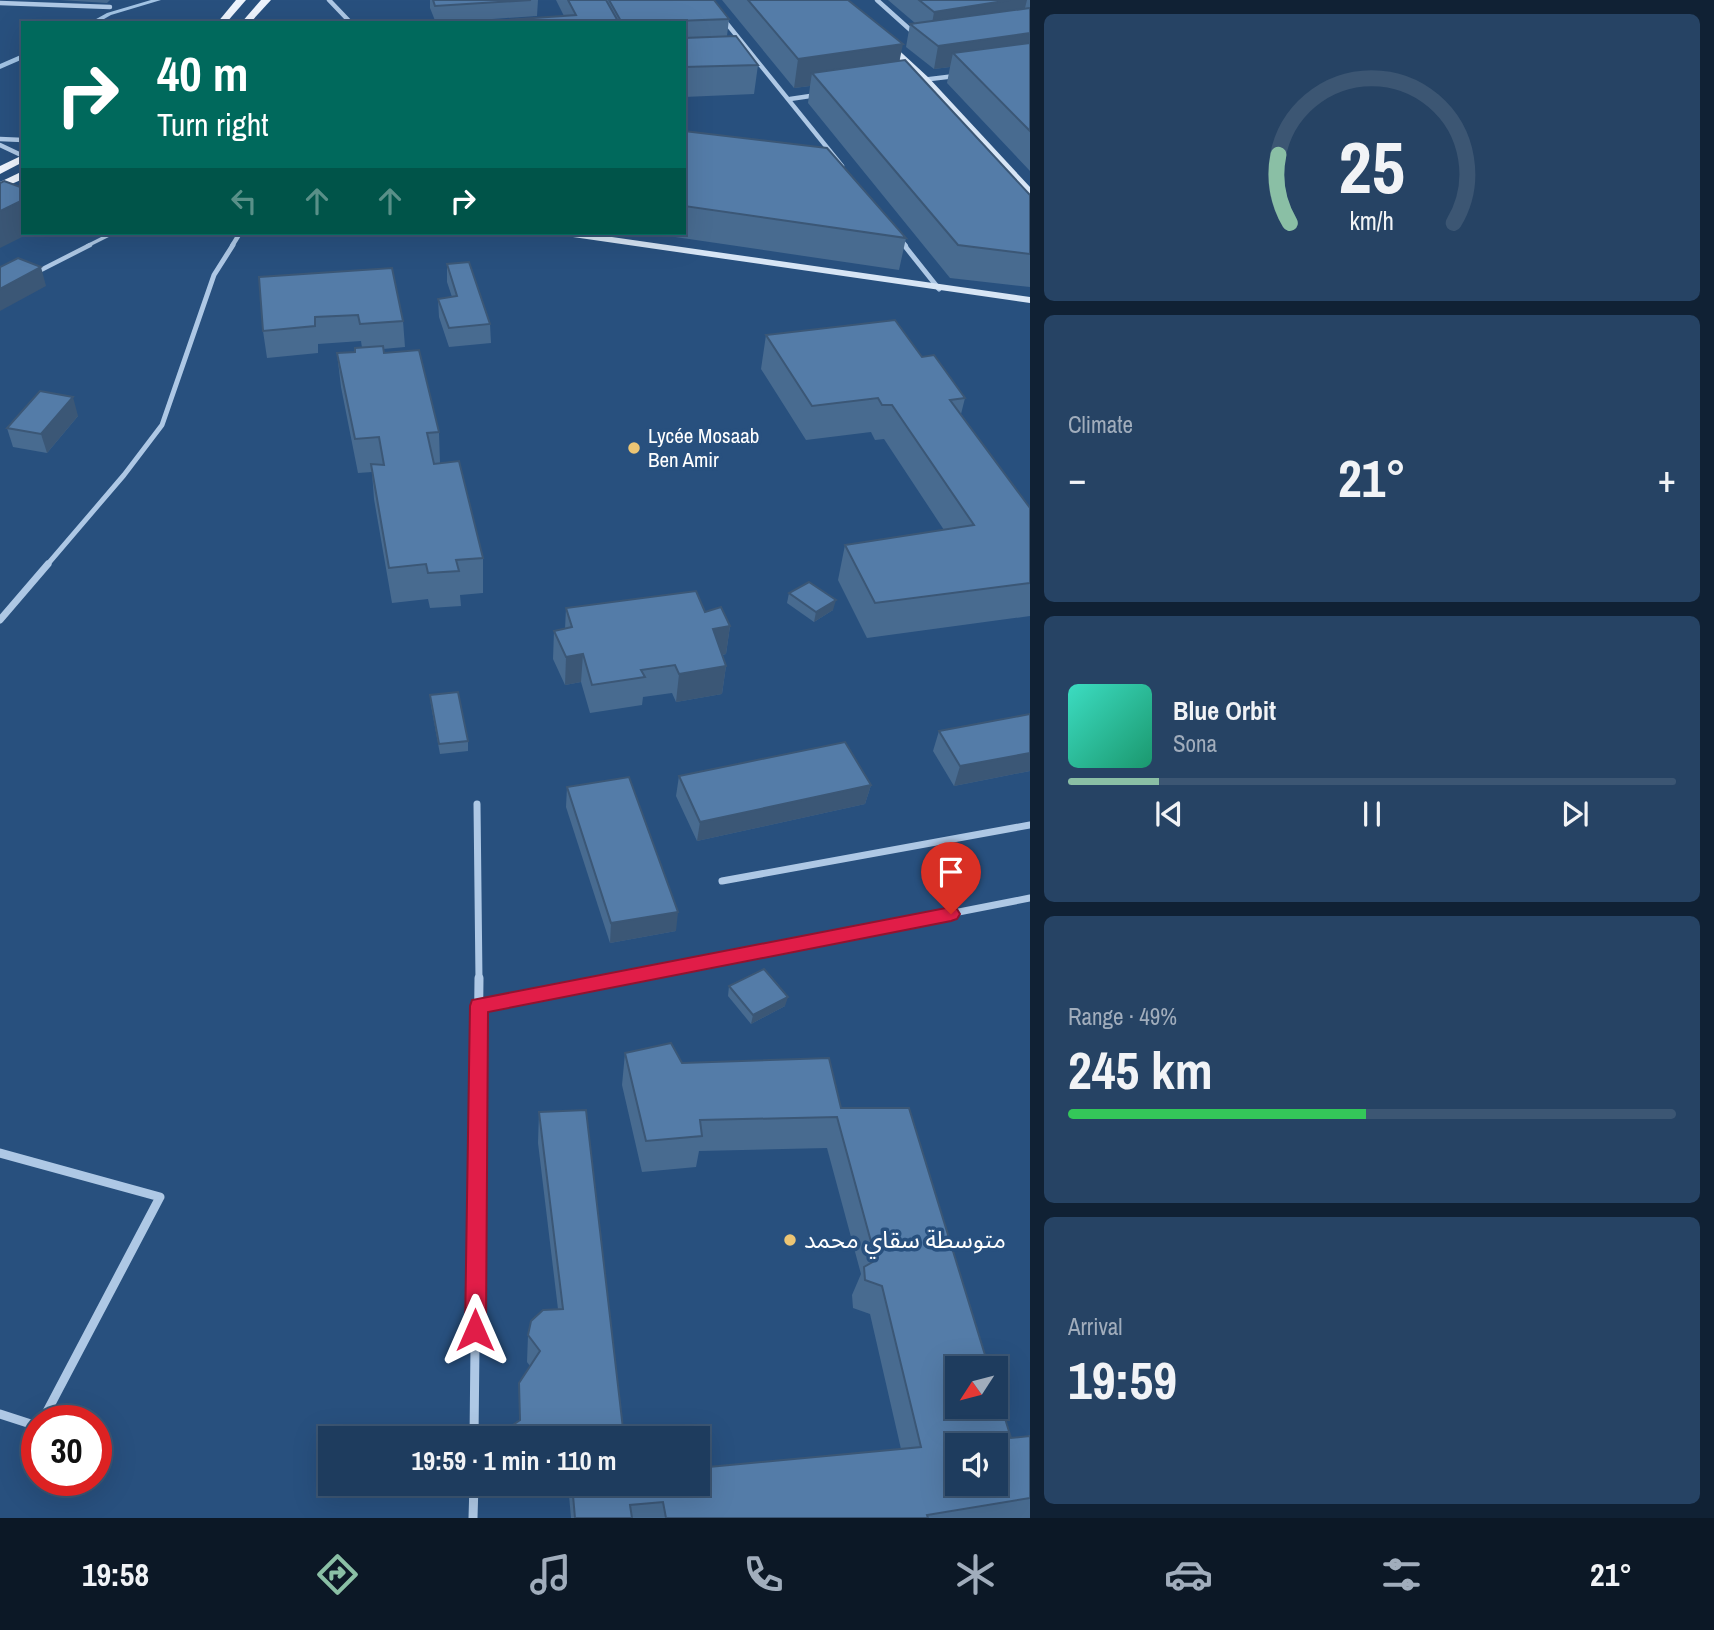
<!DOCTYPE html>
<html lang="en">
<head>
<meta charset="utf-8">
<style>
	:root { --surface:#1e3c5e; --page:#264364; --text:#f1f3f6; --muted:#a1adbc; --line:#3c5673; --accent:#8abfa5 }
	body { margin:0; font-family:"Archivo Narrow","Noto Sans Arabic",sans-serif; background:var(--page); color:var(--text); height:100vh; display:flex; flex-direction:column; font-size:26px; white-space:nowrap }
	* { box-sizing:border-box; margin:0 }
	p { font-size:23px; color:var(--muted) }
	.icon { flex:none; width:38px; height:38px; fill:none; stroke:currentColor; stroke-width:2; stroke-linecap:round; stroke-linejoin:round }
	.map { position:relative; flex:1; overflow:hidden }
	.drawer { display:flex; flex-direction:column; gap:14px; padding:14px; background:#102134; width:684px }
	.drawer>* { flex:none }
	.guide { position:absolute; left:21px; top:21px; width:665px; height:214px; border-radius:0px; box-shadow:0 7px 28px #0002,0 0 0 2px var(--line); background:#00695c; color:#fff; overflow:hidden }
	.needle { width:46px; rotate:234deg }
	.buttons { position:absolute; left:945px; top:1356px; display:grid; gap:14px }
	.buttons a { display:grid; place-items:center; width:63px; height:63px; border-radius:0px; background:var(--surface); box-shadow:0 7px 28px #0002,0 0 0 2px var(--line); font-size:35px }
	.speed { position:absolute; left:21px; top:1405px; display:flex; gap:14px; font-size:35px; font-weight:700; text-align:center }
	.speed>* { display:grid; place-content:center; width:91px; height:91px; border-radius:50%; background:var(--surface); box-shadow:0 7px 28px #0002,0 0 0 2px var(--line); line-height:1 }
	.speed .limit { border:10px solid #d22; background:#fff; color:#111 }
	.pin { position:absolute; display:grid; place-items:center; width:60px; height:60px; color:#fff; margin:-72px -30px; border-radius:50% 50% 50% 0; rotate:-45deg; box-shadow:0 0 7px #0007 }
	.pin .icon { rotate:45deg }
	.me { position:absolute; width:77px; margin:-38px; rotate:0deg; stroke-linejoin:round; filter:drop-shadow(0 0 5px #0008) }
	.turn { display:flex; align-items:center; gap:24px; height:147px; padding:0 21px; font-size:32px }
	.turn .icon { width:91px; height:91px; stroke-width:2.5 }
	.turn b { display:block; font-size:49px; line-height:60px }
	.lanes { display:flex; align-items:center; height:66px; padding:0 21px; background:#0003; justify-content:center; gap:35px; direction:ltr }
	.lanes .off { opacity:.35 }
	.big { font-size:52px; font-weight:700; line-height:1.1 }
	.drawer .widget { flex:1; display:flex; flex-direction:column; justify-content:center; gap:10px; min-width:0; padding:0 24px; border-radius:10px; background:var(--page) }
	.drawer .dial { align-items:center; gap:0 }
	.dial svg { height:182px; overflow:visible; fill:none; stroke:var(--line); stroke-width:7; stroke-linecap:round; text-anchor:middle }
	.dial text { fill:var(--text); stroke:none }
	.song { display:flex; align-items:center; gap:21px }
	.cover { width:84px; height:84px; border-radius:10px; background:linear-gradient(135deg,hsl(170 70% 55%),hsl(160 70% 35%)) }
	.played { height:7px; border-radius:4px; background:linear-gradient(90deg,var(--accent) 15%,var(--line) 15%) }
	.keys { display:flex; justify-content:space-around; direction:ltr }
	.heat { display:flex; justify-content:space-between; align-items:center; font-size:38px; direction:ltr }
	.charge { height:10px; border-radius:5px; background:linear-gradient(90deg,#34c759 49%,var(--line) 0) }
	.trip { position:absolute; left:318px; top:1426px; width:392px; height:70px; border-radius:0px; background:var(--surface); box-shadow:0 7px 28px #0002,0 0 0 2px var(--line); font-weight:700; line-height:70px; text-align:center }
	.menu { display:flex; height:112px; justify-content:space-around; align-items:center; background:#0c1826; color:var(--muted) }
	.menu .icon { width:49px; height:49px }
	.menu .on { color:var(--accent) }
	.menu b { font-size:32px; color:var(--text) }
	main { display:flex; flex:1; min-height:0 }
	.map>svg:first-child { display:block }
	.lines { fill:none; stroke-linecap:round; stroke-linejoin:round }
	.stream { fill:#a2c4e5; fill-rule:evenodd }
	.lane-far1 { stroke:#aec8e5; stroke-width:3.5 }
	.lane { stroke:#aec8e5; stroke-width:4.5 }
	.street-far3 { stroke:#aec8e5; stroke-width:4.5 }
	.street-far2 { stroke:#aec8e5; stroke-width:5 }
	.street-far1 { stroke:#aec8e5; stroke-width:7 }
	.street { stroke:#aec8e5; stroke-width:9 }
	.secondary { fill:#d7e5f5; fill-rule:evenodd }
	.primary { fill:#eef4fd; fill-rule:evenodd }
	.wall { fill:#486b90 }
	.shaded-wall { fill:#3b5776 }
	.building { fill:#547ca8; stroke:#3b5776; stroke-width:2; fill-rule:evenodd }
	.route { fill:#e11d48; stroke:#92132f; stroke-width:2 }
	.poi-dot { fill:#ecc574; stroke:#28507e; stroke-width:2.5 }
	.labels { text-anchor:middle; stroke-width:7; stroke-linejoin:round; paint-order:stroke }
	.poi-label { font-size:21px; fill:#fff; stroke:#28507e; text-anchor:start }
	.near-poi-label { font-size:24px; fill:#fff; stroke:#28507e; text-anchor:start }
</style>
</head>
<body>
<main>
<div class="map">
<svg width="1030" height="1518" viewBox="0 0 1030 1518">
	<rect width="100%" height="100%" fill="#28507e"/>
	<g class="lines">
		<g class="stream">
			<path d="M151,0H161L111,15L97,23H89L107,13Z"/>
			<path d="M23,54V59L0,69V64Z"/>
		</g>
		<path class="lane-far1" d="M87,246L113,233"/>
		<path class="lane" d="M37,272L90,245"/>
		<g class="street-far3">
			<path d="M329,0L351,23"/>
			<path d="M877,0L916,35"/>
			<path d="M0,3L110,7"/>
			<path d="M724,20L842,166"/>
			<path d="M922,80L955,76"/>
			<path d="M790,99L817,95"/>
			<path d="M0,139L23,140"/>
			<path d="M0,145L19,154"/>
			<path d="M899,238L906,246"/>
			<path d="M232,246L240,233"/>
		</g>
		<g class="street-far2">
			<path d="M904,245L939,289"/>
			<path d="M47,565L124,475L162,425L214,275L233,245"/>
		</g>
		<g class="street-far1">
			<path d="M0,620L48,564"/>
			<path d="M477,804L479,980"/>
			<path d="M722,881L1030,825"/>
			<path d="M611,980L1030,898"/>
		</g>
		<g class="street">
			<path d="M479,1006L620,978"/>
			<path d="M0,1153L160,1197L42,1421"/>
			<path d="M0,1414L37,1426"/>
			<path d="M474,1438L479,978"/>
			<path d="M473,1518L474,1484"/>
		</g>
		<g class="secondary">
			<path d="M885,43H891L929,78L1030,187V196L923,82L885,47Z"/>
			<path d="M561,233H584L1030,297V303L566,236Z"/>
		</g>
		<g class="primary">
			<path d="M236,0H246L226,23H217Z"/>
			<path d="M261,0H271L250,23H241Z"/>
			<path d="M23,155V162L0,174V166Z"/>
			<path d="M23,171V179L0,189V182Z"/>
		</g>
	</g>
	<g class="wall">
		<path d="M60,0H110L107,3Z"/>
		<path d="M430,0H538L537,16L436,23L430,8Z"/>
		<path d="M556,0H714L729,19L727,36L758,65L754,94L684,97V23H506V20L564,16Z"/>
		<path d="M722,0H848L900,60L1030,195V287L950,278L808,103L810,86L794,88Z"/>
		<path d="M888,0H1030V171L947,83L950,67L934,69L906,47L910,24L915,23Z"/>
		<path d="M684,131L906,238L899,270L648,233H684Z"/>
		<path d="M447,264L490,324L491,343L449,347L439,317L438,299L452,297L447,282Z"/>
		<path d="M259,277L403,321L405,347L383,349L384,353L439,432L440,463L483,558V593L460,595L461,606L430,608L428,599L392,603L374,499L372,472L358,473L341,387L337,353L355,352L362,348L361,341L318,344V353L267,358L263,331Z"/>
		<path d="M766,335L922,357L965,398L961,414L1030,508V616L867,638L838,580L845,545L944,530L884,439L875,440L871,432L806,440L761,369Z"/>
		<path d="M78,416L47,453L13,447L7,428Z"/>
		<path d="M789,593L833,610L814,622L787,603Z"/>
		<path d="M566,608L705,612L730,626L726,654L722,655L726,666L722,694L676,702L672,693L643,697L642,705L590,713L581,682L565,685L553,659L554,631L565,629Z"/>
		<path d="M430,695L468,741V751L440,754L431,705Z"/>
		<path d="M1030,714V771L954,786L933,751L939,731Z"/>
		<path d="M679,776L871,785L865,804L697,841L676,796Z"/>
		<path d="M567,787L676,931L610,943L566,807Z"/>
		<path d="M729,986L785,1006L751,1024L728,996Z"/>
		<path d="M625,1053L682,1063L841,1108L1011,1438L1030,1436V1518H571L568,1484H698L901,1449L870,1314L853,1308L852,1295L861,1274L827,1148L699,1151L696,1167L642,1172L622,1085Z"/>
		<path d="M539,1112L624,1437L519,1421V1383L530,1366L527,1362L528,1335L558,1309L538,1143Z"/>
	</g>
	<g class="shaded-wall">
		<path d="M1010,0H1027L1022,20L930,35L934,12Z"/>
		<path d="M1030,33V56L953,53L950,67L934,69L938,46Z"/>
		<path d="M903,44L897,73H812L810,86L794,88L798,59Z"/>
		<path d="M23,200V233H30L0,248V211Z"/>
		<path d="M41,267L46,286L0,311V289Z"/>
		<path d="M73,397L78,416L47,453L41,434Z"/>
		<path d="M836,600L833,610L814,622L816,612Z"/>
		<path d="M730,626L726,654L709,657L713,629Z"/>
		<path d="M583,654L581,682L565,685L566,657Z"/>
		<path d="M726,666L722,694L676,702L679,674Z"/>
		<path d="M1030,753V771L954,786L960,766Z"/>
		<path d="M871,785L865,804L697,841L700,822Z"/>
		<path d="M678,912L676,931L610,943L611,923Z"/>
		<path d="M788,997L785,1006L751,1024L753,1015Z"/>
	</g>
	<g class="building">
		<path d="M433,0H531L435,6Z"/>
		<path d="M568,0H606L619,23H507L506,20L576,15Z"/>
		<path d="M609,0H714L729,19L622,23Z"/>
		<path d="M748,0H848L903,44L798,59Z"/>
		<path d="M919,0H1010L934,12Z"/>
		<path d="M1030,8V33L938,46L910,24Z"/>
		<path d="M736,36L758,65L684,67V38Z"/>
		<path d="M1030,43V131L953,53Z"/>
		<path d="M905,60L1030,195V254L958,245L812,73Z"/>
		<path d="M684,131L827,148L906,238L684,206Z"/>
		<path d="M4,181L23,188V200L0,211V183Z"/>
		<path d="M18,258L41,267L0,289V267Z"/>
		<path d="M469,262L490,324L449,328L438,299L457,296L447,264Z"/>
		<path d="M392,268L403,321L360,324L358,315L315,317V326L263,331L259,277Z"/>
		<path d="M895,320L922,357L934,355L965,398L950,400L1030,508V583L875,603L845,545L974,525L892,405H882L878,398L812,406L766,335Z"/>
		<path d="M383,346L384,353L419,350L439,432L427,433L434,464L459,461L483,558L456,560L459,571L428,573L426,564L389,568L371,464L384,465L379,437L355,439L337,353L355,352V348Z"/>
		<path d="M40,391L73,397L41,434L7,428Z"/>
		<path d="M809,582L836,600L816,612L789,593Z"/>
		<path d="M696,591L705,612L721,607L730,626L713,629L726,666L679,674L675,665L641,670L645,677L592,685L583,654L566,657L554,631L572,627L566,608Z"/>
		<path d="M458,692L468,741L439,744L430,695Z"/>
		<path d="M1030,714V753L960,766L939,731Z"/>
		<path d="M845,742L871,785L700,822L679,776Z"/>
		<path d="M629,777L678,912L611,923L567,787Z"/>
		<path d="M764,969L788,997L753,1015L729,986Z"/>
		<path d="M671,1043L682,1063L829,1058L841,1108H909L989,1368H957V1407H996V1389L1011,1438L1030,1436V1498L927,1515L928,1518H666L663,1502L630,1505L632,1518H575L572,1484H698V1468L921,1447L882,1286L865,1280L864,1267L876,1260L837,1117L700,1120L702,1136L646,1141L625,1053ZM957,1446H996V1484H957Z"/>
		<path d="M586,1110L624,1437L626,1438H507L510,1427L520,1420L519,1383L540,1351L528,1335L531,1321L543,1310L563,1309L539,1112Z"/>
	</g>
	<path class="route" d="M951,907L957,909L960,914L957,919L951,921L488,1012L486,1330L483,1338L475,1341L468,1338L465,1330L470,1006L472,1000Z"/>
	<g class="poi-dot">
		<circle cx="634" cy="448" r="7"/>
		<circle cx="790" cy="1240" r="7"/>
	</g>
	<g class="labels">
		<g class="poi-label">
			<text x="648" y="443">Lycée Mosaab<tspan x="648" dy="24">Ben Amir</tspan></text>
		</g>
		<g class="near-poi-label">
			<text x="804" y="1248">متوسطة سقاي محمد</text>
		</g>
	</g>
</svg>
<div class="buttons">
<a><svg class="needle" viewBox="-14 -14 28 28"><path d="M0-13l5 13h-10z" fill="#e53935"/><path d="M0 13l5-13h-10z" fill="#a1adbc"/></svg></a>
<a><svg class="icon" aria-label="sound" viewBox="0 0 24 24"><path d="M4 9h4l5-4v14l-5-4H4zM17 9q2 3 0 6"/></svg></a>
</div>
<div class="speed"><div class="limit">30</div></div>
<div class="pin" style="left:951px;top:914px;background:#d93025"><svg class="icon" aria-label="arrive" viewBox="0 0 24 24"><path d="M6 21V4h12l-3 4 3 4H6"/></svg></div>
<svg class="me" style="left:475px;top:1330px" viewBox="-20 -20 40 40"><path d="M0-17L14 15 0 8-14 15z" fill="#e11d48" stroke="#fff" stroke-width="4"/></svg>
<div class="trip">19:59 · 1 min · 110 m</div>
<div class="guide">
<div class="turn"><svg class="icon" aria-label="right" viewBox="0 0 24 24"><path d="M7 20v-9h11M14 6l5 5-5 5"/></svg><div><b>40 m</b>Turn right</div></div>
<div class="lanes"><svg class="icon off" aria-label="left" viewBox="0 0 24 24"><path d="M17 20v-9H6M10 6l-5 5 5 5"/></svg><svg class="icon off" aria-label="ahead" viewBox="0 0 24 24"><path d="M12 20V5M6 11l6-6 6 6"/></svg><svg class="icon off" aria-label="ahead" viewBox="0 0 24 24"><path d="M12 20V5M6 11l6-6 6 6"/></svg><svg class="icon" aria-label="right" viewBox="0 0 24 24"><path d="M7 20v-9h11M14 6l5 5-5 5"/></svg></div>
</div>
</div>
<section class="drawer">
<div class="widget dial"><svg viewBox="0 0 100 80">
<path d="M14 69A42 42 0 1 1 86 69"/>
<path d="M14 69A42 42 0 0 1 9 39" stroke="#8abfa5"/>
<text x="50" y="56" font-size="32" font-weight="700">25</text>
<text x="50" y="72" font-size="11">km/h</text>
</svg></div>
<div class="widget"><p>Climate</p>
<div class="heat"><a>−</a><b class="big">21°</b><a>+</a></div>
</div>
<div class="widget">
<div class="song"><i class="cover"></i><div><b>Blue Orbit</b><p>Sona</p></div></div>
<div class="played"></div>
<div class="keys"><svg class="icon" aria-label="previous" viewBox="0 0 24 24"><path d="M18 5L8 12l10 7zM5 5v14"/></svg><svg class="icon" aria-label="pause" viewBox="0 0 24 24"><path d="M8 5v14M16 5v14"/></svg><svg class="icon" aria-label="next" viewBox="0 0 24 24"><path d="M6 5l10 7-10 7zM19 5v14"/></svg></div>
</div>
<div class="widget"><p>Range · 49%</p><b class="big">245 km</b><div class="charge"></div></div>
<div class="widget"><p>Arrival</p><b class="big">19:59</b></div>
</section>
</main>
<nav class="menu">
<b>19:58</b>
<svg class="icon on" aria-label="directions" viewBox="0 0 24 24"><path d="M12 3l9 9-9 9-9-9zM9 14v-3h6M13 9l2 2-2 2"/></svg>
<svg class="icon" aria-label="music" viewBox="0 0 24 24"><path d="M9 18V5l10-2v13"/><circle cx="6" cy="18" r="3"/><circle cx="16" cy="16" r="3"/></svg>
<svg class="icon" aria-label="phone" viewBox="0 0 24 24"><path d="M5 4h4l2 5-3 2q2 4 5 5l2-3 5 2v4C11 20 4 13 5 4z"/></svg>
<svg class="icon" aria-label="climate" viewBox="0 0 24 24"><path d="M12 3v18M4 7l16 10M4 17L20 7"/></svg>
<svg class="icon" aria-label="car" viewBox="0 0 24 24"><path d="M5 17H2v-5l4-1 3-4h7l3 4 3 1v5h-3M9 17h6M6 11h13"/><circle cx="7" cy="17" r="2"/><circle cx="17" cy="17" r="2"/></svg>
<svg class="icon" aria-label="filters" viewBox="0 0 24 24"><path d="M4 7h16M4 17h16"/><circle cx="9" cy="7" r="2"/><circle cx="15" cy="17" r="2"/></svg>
<b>21°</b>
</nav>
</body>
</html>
